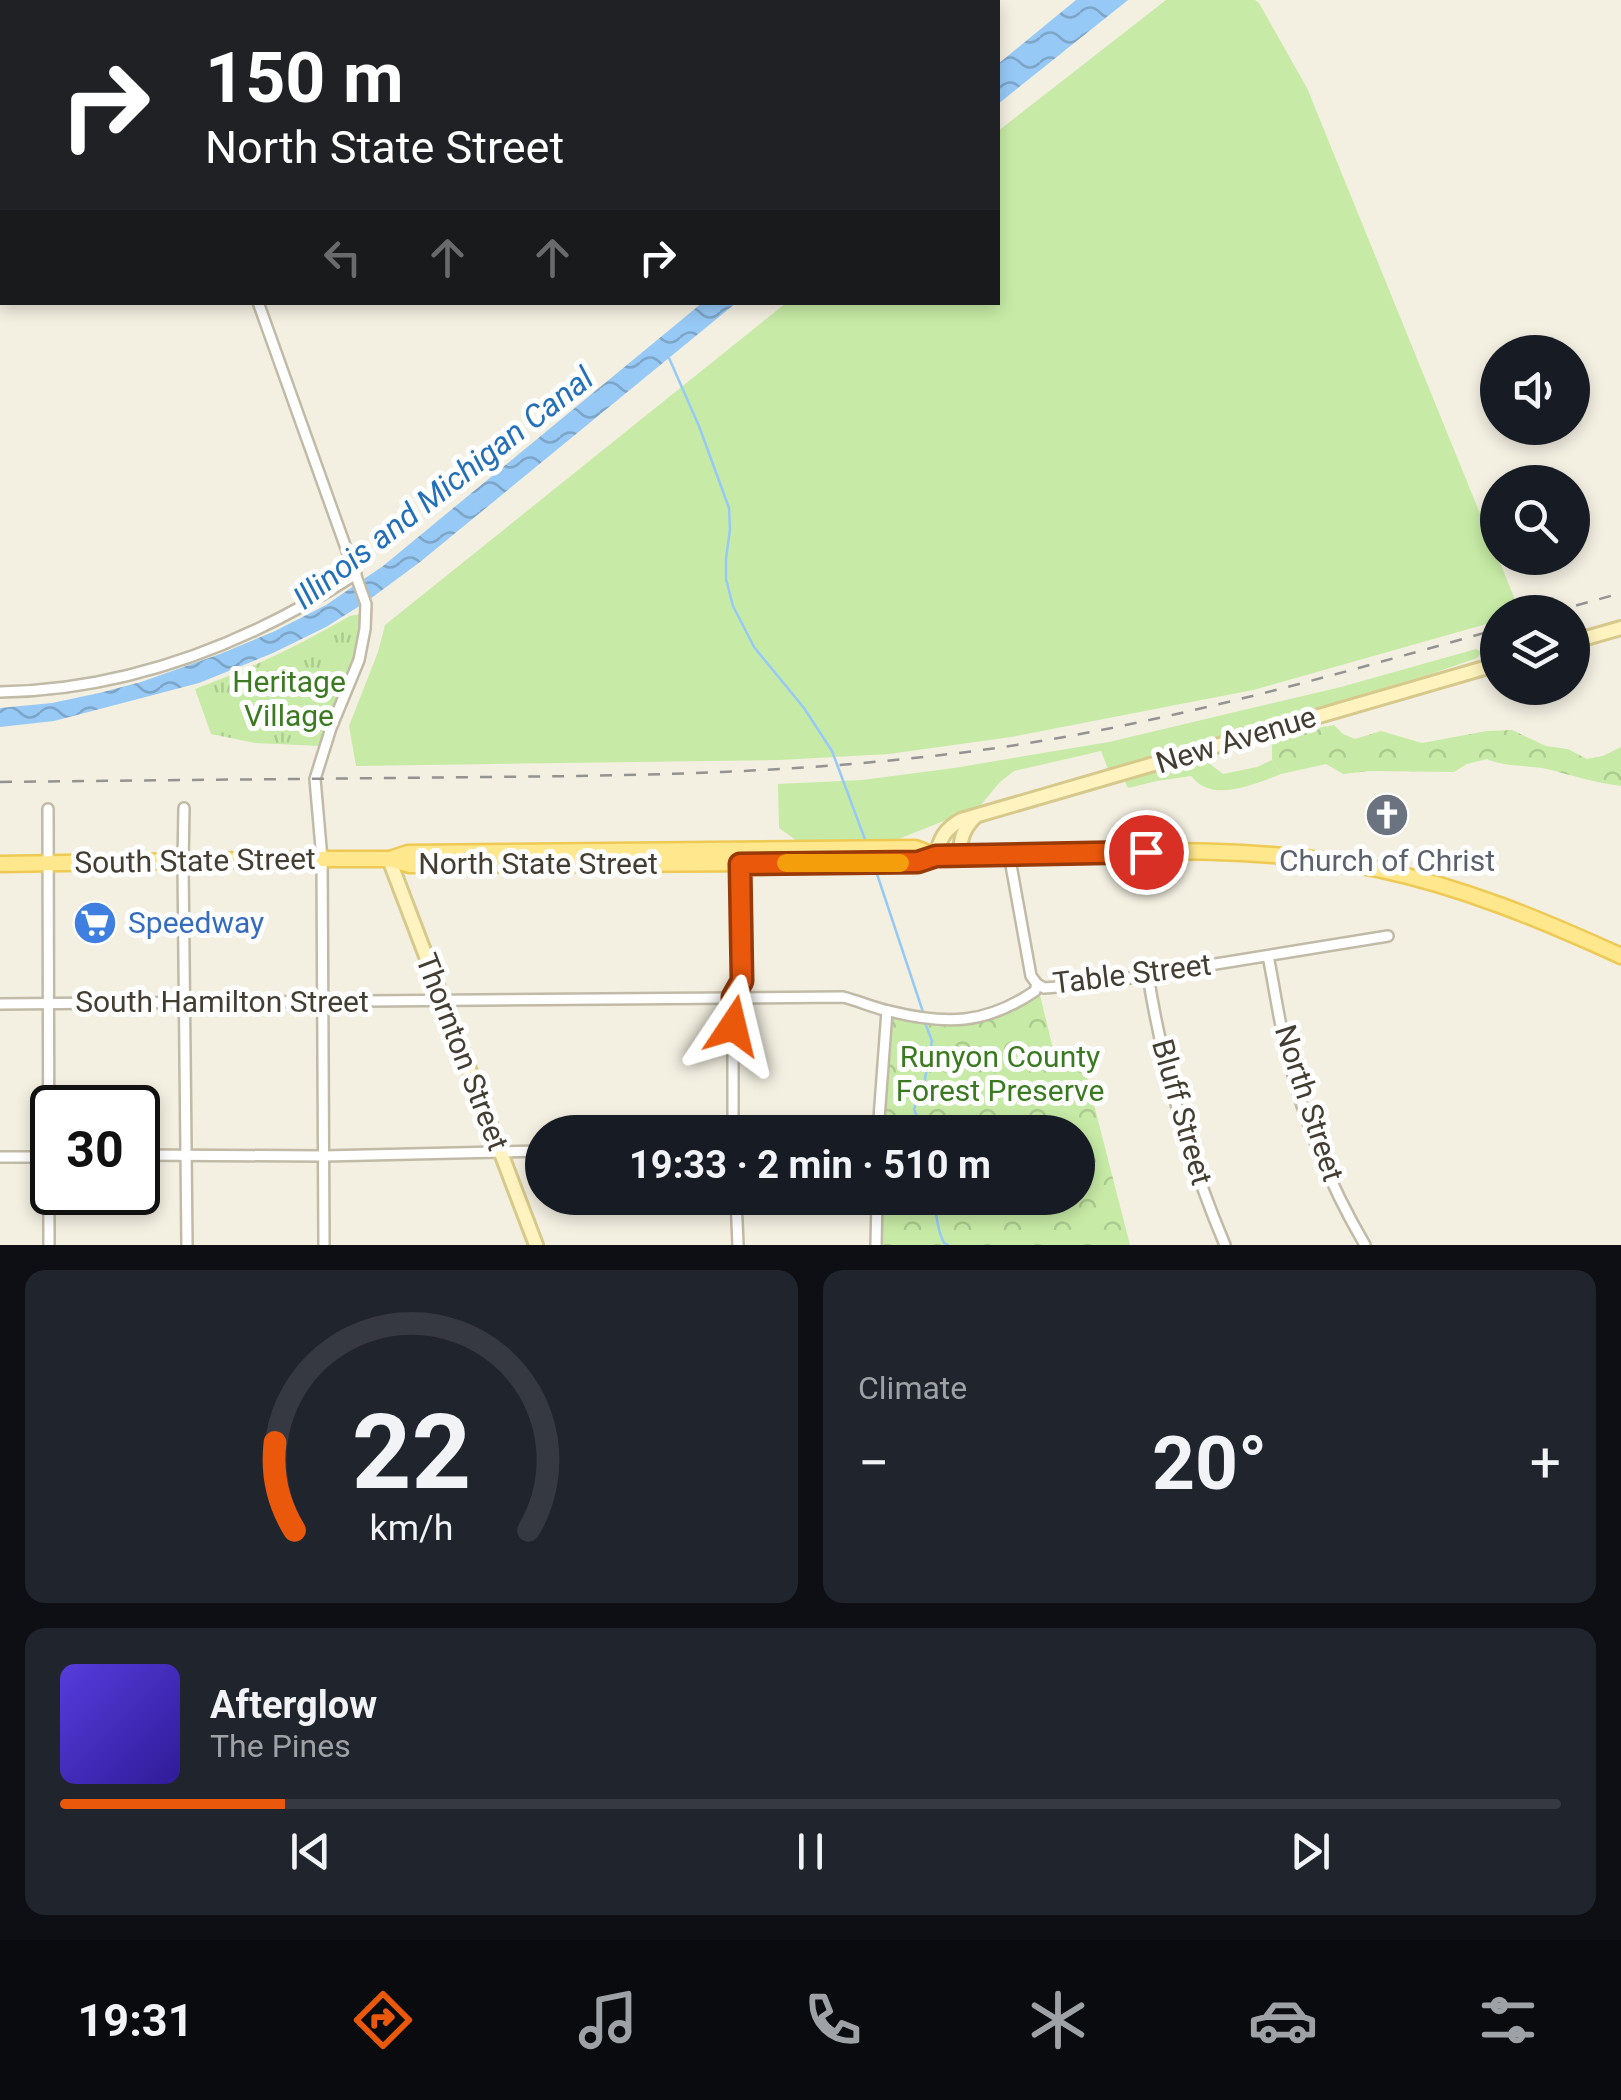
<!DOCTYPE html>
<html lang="en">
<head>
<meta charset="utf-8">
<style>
	:root { --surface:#171b24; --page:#20242c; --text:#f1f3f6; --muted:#9ea1a6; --line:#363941; --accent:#ea580c }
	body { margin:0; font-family:Roboto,sans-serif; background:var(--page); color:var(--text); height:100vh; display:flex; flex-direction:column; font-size:38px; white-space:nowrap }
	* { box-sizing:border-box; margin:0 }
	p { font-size:32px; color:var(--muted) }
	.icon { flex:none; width:55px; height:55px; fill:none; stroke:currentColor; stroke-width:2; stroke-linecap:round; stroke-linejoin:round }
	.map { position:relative; height:1245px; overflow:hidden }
	.side { display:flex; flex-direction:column; gap:25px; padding:25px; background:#0d0f14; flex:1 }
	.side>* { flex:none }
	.banner { position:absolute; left:0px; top:0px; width:1000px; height:305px; box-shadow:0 5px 15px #0003; background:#202124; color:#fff; overflow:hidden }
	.tools { position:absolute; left:1480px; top:335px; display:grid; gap:20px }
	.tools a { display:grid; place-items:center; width:110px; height:110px; border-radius:50%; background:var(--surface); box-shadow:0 5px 15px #0003; font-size:50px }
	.speed { position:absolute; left:30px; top:1085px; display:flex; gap:20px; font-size:50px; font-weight:700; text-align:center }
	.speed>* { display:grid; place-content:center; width:130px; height:130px; border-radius:50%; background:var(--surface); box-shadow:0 5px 15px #0003; line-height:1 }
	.speed .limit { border:5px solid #111; border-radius:15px; background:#fff; color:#111 }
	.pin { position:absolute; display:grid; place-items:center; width:85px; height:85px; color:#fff; margin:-42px; border:5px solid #fff; border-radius:50%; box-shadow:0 2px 10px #0007 }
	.me { position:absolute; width:110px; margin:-55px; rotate:10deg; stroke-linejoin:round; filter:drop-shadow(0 0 8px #0008) }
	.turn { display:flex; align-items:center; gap:35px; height:210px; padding:0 40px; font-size:45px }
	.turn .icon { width:130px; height:130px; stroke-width:2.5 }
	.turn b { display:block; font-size:70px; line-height:85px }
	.lanes { display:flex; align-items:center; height:95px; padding:0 40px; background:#0003; justify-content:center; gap:50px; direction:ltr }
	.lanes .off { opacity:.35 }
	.big { font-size:75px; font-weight:700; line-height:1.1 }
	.side .widget { flex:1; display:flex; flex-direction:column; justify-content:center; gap:15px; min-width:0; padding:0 35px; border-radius:20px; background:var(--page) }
	.side .dial { align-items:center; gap:0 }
	.dial svg { height:260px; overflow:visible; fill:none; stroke:var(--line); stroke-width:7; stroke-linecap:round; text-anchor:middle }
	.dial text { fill:var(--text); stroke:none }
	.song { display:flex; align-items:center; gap:30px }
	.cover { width:120px; height:120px; border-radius:15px; background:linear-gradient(135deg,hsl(250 70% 55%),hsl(250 70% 35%)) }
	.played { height:10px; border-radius:5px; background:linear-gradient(90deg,var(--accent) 15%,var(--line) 15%) }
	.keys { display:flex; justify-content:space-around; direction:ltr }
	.heat { display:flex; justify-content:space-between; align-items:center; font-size:55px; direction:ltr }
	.side .tiles { flex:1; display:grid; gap:25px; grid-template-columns:1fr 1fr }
	.widget:last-child { grid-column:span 2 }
	.trip { position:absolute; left:525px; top:1115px; width:570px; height:100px; border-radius:50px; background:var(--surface); box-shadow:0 5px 15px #0003; font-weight:700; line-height:100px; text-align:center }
	.dock { display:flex; height:160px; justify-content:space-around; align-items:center; background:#090b0e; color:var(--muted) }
	.dock .icon { width:70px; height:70px }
	.dock .on { color:var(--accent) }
	.dock b { font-size:45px; color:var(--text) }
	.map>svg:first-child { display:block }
	.green { fill:#c7eba6 }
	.forest { fill:url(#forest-crowns) }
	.park { fill:url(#park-tufts) }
	.water { fill:url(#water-waves) }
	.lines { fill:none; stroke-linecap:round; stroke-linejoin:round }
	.stream { stroke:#97c9f6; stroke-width:2.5 }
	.street-casing { stroke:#c1baa6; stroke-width:14 }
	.secondary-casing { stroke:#d7c98c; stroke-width:18 }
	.primary-casing { stroke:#eeca54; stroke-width:19 }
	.street { stroke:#fff; stroke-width:9 }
	.secondary { stroke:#fff4bf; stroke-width:12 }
	.primary { stroke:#ffe78e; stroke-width:14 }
	.rail { stroke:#939393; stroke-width:2.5; stroke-dasharray:12 12; stroke-linecap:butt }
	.route-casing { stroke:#983908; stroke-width:25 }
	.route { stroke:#ea580c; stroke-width:18 }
	.slow { stroke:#f59e0b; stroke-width:18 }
	.labels { text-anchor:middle; stroke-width:10; stroke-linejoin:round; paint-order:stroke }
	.park-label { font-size:30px; fill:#3c7a21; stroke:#fff }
	.street-label { font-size:30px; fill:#443e32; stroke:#fff }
	.worship-label { font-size:30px; fill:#5b616d; stroke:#fff }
	.shop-label { font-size:30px; fill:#366cbe; stroke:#fff; text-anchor:start }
	.water-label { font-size:32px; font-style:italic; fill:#236fb8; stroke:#fff }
</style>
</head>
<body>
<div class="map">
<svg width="1621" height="1245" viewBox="0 0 1621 1245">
	<defs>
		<pattern id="forest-crowns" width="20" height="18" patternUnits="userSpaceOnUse" patternTransform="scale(2.5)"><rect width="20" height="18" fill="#c7eba6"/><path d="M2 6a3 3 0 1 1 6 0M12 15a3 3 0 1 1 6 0" fill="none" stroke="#accb8f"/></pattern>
		<pattern id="park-tufts" width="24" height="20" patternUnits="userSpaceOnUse" patternTransform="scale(2.5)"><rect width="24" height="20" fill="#c7eba6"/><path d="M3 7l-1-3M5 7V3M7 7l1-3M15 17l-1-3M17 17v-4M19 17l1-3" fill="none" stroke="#accb8f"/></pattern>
		<pattern id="water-waves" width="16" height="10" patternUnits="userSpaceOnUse" patternTransform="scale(2.5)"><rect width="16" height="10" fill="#97c9f6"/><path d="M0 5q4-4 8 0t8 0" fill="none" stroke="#7da5c8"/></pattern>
	</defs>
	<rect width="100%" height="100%" fill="#f3efe1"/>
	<g class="green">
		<path d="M1166,0H1255L1259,3L1307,88L1520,612H1498L1497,621L1253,690L1011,737L889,754L780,760L356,766L349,726L378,652L385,625L786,303L998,302V131Z"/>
		<path d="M1476,649L1482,652L1477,658L1431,674L1108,769L1101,751L1014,771L1000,782L979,807L896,840L797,841L779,828L778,784L862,780L954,768L1109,742L1341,687Z"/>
		<path d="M1192,760L1206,761L1223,774L1257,767L1272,760L1281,774C1261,782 1226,797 1205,787C1199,785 1195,780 1191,776L1157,781L1128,788L1125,782L1129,778Z"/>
	</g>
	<g class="forest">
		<path d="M1334,725L1343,734L1355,739L1381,731L1422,743L1487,731L1512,730L1546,746L1568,749L1587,759L1603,756L1621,747V786C1594,783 1569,774 1542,768C1523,765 1505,767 1487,759L1467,764L1454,772L1370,771L1343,774L1326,764L1281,774L1272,760V740L1289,733Z"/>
		<path d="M1039,991L1054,1053L1080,1050L1130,1245H879L880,1198H1078V1132H880L890,1016C958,1025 978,1030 1039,991Z"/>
	</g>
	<path class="park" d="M360,614C360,661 334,703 319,746L255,743L211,734L195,689C250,669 300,645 350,616Z"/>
	<g class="water">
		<path d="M1076,0H1128L998,104V64Z"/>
		<path d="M702,303H736L420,562L366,602L326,627L273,653L199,683L54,721L0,727V708L52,703L99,693L141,682L220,654L275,631L326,605L383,566Z"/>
	</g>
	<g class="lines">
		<g class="stream">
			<path d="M669,358L699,426L729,508L730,529L726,559V579L733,606L754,647L804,708L832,751L866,842"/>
			<path d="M875,868L923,1012"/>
			<path d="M923,1132L914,1109L924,1084L932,1041L924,1020"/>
			<path d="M933,1198C938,1216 935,1225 944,1243L948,1245"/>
		</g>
		<g class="street-casing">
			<g id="street">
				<path d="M258,302L366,604L365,629L359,660L331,728L315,779L322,859L324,1245"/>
				<path d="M0,692C128,690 249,643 356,574"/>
				<path d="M184,808L183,863L187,1245"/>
				<path d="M48,809L49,1245"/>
				<path d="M1009,854L1031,976L1037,984"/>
				<path d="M1268,956C1275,989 1279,1024 1288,1056C1304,1122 1331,1187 1365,1245"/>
				<path d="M1148,976C1163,1067 1189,1160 1225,1245"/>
				<path d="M1037,984L1044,988L1086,985L1388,936"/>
				<path d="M0,1004L843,997C859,1001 874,1008 889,1011C946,1025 985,1025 1035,991L1037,984"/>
				<path d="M733,1132V997L741,981V862"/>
				<path d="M878,1132L887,1011"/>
				<path d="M138,1155L324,1156L542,1151"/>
				<path d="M0,1157H52"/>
				<path d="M736,1198L738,1245"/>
				<path d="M876,1245L877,1198"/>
			</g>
		</g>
		<g class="secondary-casing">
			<g id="secondary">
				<path d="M1572,642L1621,628"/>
				<path d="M936,856C940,838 945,829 961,820L1498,664"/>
				<path d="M960,856C960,839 963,829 975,817"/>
				<path d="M389,859L536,1245"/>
			</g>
		</g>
		<g class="primary-casing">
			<g id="primary">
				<path d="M390,859L408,853L915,848L936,856"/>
				<path d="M0,864L322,859H389L410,865L918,862L936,856C1083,855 1233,840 1377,869C1463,887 1542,920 1621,956"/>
			</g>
		</g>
		<use href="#street" class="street"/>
		<use href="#secondary" class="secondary"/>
		<use href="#primary" class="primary"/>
		<g class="rail">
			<path d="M601,2L607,0"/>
			<path d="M0,240L2,239"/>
			<path d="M0,256L2,255"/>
			<path d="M1553,612L1621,593"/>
			<path d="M0,782C160,780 319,779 479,777C638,776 792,773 950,754C1137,732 1317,680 1498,629"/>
		</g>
	</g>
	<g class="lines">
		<g class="route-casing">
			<path id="route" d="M733,1026V997L742,981L740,864L918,862L936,856L1146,852"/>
		</g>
		<use href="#route" class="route"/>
		<path class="slow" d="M786,863H900"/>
	</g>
	<defs>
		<g id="church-disc" transform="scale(2.25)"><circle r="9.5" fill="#6b7280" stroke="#fff"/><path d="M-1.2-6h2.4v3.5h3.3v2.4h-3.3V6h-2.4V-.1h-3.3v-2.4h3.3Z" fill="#fff"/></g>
		<g id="supermarket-disc" transform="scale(2.25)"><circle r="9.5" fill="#3f7fe0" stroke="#fff"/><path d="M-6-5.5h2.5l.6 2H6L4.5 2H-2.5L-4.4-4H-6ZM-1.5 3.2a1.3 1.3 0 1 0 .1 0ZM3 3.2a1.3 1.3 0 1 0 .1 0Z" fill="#fff"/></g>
	</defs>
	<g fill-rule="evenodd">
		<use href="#church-disc" x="1387" y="815"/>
		<use href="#supermarket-disc" x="95" y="923"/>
	</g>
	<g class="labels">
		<g class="park-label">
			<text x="289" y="692">Heritage<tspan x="289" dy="34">Village</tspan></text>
			<text x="1000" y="1067">Runyon County<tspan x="1000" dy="34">Forest Preserve</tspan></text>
		</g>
		<g class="street-label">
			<text transform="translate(1236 740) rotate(-17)" y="10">New Avenue</text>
			<text transform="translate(195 861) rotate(-1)" y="10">South State Street</text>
			<text x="538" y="874">North State Street</text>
			<text transform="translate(1132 974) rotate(-7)" y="10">Table Street</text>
			<text x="222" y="1012">South Hamilton Street</text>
			<text transform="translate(462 1052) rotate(69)" y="10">Thornton Street</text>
			<text transform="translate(1309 1103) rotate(72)" y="10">North Street</text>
			<text transform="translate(1182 1112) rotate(74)" y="10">Bluff Street</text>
		</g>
		<g class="worship-label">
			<text x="1387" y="871">Church of Christ</text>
		</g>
		<g class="shop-label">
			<text x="128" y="933">Speedway</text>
		</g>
		<g class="water-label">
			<text transform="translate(443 488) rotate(-38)" y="11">Illinois and Michigan Canal</text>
		</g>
	</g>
</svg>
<div class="tools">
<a><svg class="icon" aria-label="sound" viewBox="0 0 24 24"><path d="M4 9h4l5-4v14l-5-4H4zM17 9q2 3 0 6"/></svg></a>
<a><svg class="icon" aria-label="search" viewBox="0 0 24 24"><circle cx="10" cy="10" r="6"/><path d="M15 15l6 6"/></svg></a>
<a><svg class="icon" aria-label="layers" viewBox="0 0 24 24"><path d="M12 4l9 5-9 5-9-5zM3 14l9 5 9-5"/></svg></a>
</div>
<div class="speed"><div class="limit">30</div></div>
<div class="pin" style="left:1146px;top:852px;background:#d93025"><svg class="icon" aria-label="arrive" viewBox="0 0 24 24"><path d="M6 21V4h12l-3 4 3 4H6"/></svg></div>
<svg class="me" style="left:733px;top:1026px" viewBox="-20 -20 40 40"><path d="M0-17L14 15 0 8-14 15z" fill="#ea580c" stroke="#fff" stroke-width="4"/></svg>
<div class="trip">19:33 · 2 min · 510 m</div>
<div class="banner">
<div class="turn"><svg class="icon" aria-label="right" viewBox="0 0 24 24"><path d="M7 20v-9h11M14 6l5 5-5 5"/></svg><div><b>150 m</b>North State Street</div></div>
<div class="lanes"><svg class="icon off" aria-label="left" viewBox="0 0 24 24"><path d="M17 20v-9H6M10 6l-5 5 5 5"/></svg><svg class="icon off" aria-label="ahead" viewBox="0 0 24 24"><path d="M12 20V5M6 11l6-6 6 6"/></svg><svg class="icon off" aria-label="ahead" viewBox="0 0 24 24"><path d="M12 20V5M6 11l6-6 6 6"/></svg><svg class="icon" aria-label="right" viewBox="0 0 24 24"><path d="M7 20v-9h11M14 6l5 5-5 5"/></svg></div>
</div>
</div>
<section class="side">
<div class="tiles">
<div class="widget dial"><svg viewBox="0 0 100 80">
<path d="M14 69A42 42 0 1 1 86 69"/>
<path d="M14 69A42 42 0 0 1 8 42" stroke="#ea580c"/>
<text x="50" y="56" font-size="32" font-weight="700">22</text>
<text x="50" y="72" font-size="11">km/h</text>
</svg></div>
<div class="widget"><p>Climate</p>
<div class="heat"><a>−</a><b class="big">20°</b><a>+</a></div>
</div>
<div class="widget">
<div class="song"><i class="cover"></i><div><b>Afterglow</b><p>The Pines</p></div></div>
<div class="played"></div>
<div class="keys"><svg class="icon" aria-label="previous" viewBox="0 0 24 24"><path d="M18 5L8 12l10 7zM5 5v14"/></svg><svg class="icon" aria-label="pause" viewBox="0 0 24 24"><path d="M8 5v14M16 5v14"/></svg><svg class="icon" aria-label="next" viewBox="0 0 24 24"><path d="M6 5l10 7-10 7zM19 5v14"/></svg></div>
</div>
</div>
</section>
<nav class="dock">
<b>19:31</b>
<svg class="icon on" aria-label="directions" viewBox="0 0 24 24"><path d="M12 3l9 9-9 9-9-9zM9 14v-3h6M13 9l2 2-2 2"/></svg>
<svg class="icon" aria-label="music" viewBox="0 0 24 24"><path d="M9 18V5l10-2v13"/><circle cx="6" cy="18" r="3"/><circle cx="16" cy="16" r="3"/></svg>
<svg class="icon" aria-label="phone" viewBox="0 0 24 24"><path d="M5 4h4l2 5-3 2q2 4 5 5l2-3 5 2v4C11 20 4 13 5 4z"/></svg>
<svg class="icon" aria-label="climate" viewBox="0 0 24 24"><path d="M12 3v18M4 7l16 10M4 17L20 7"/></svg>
<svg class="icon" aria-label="car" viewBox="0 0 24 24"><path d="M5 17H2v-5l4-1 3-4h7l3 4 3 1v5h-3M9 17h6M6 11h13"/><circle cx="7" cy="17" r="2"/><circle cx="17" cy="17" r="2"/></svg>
<svg class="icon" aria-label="filters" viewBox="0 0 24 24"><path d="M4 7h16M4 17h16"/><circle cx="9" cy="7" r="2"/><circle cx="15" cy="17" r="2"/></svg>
</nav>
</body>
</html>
